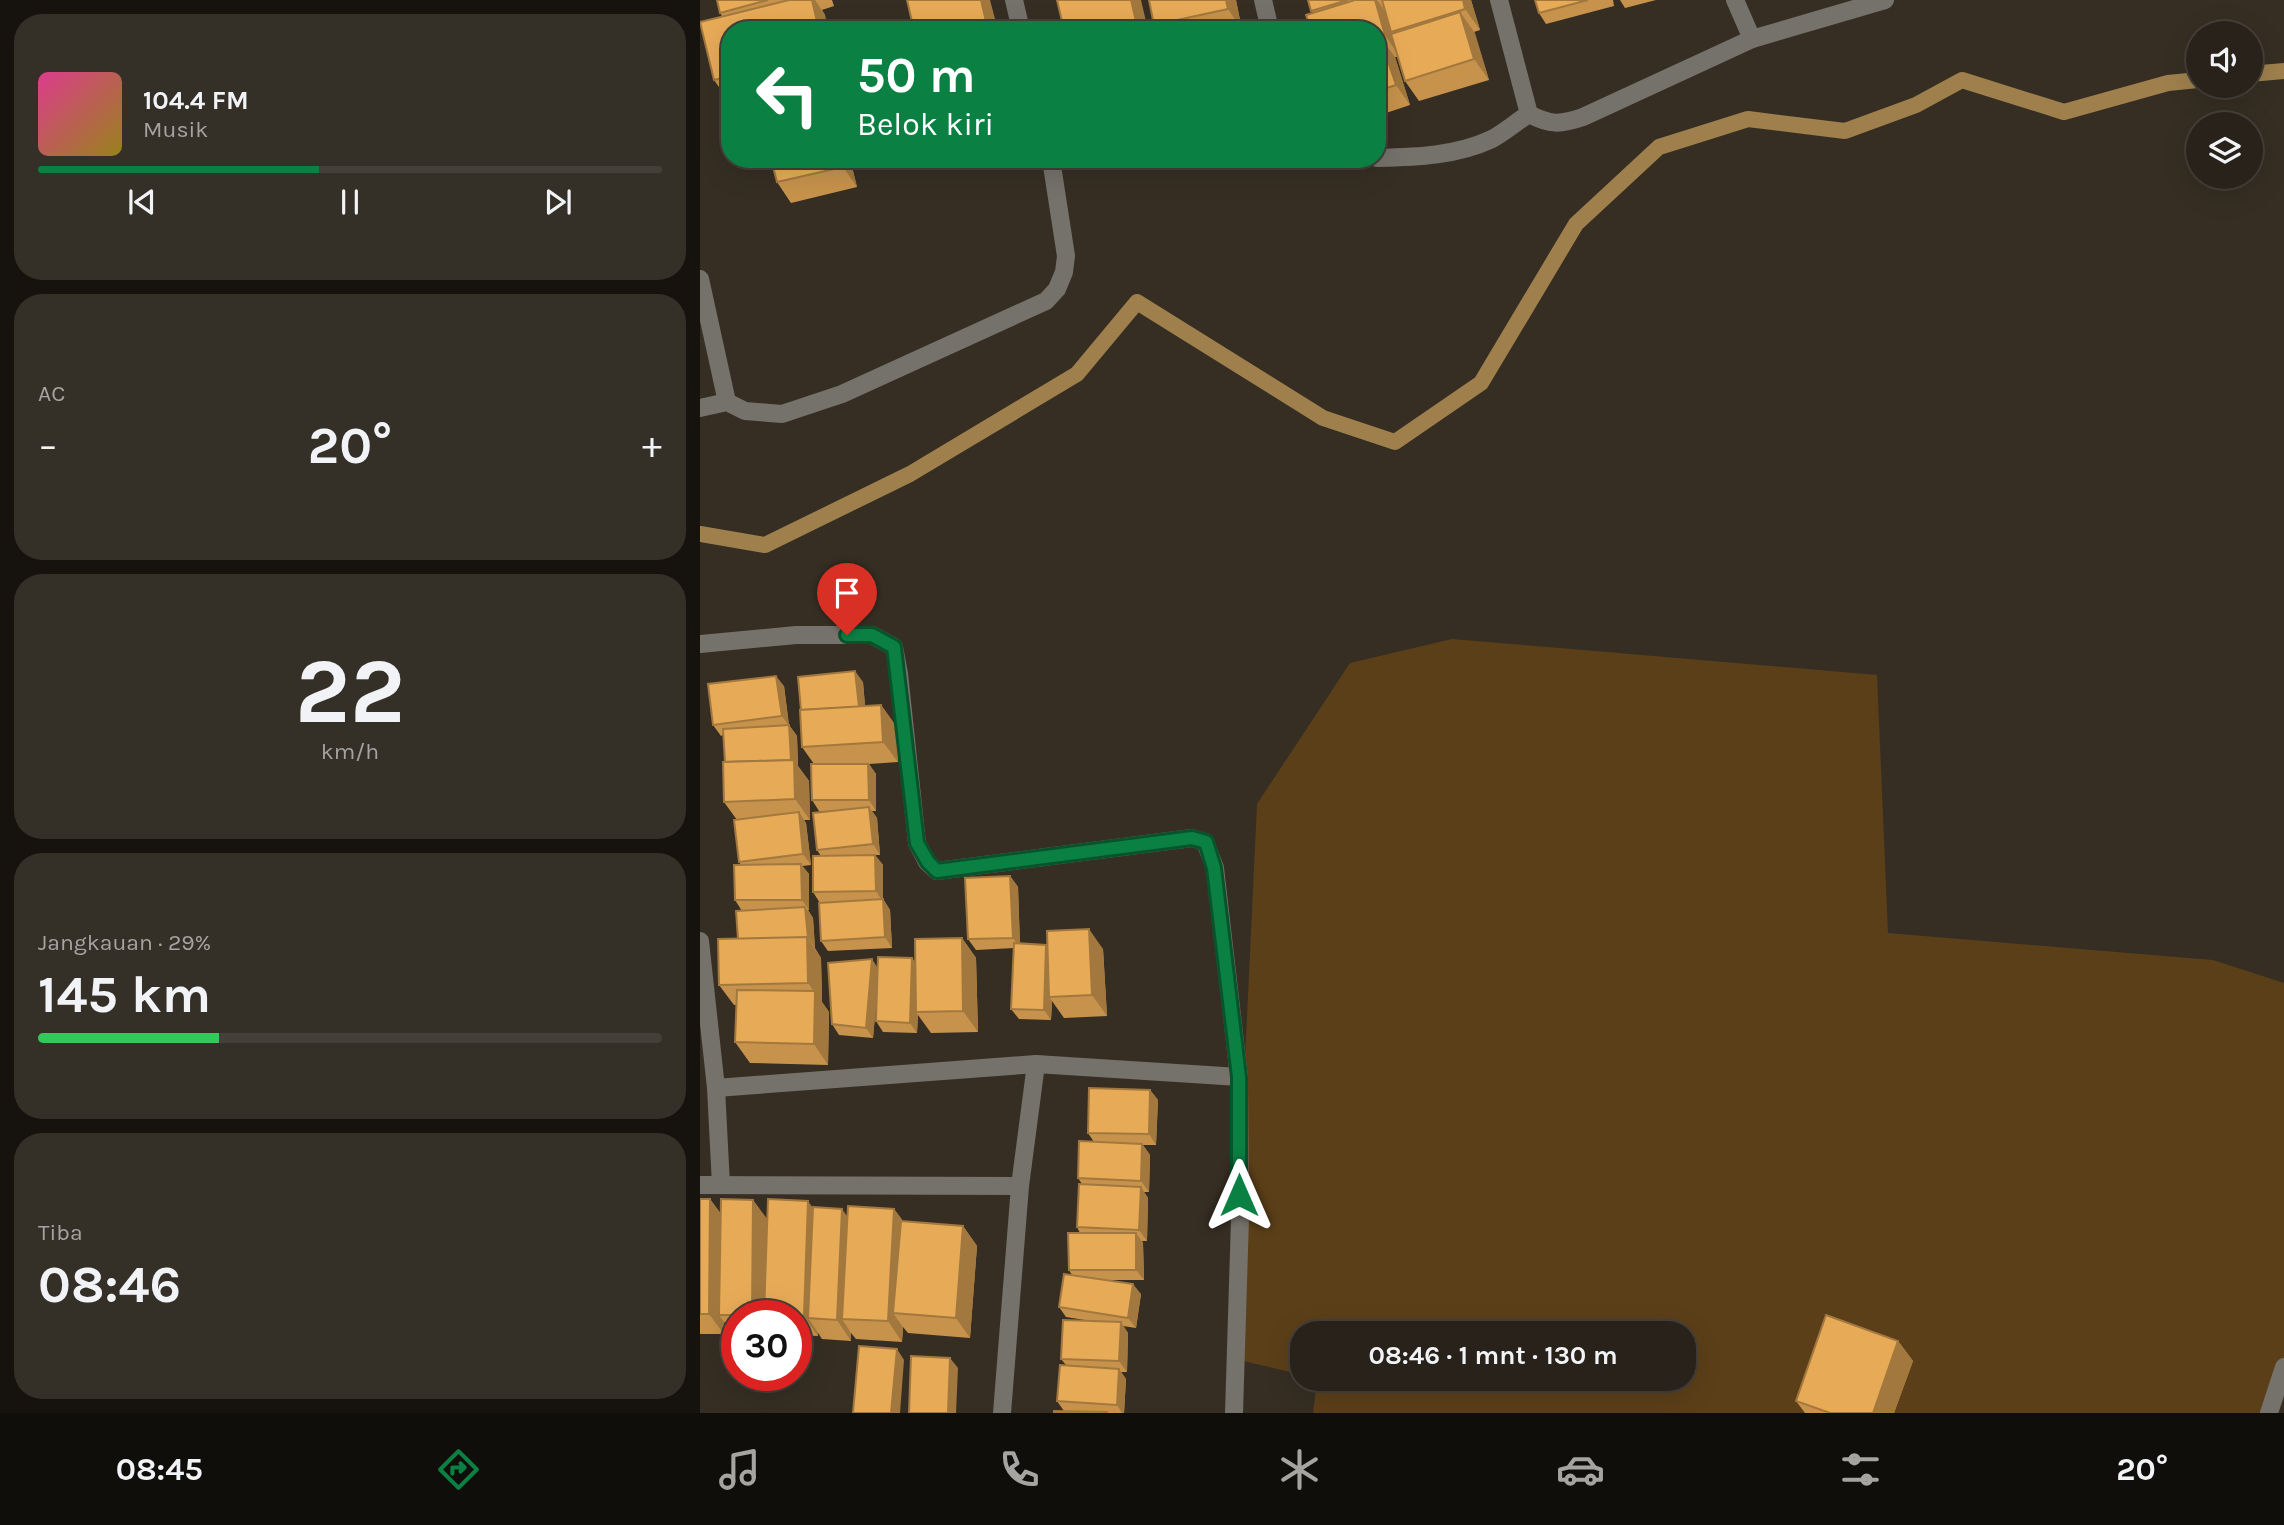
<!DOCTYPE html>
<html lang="id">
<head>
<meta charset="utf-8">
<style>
	:root { --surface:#28221a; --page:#342f27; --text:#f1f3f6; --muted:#a5a4a2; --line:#443f39; --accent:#0b8043 }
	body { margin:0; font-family:Karla,sans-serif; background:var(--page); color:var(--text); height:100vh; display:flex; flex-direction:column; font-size:26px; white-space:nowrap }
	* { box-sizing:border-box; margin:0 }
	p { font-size:23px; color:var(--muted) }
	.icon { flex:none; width:38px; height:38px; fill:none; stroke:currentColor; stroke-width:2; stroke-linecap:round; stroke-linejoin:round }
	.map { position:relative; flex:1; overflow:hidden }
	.sheet { display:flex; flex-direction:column; gap:14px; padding:14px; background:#16130e; width:700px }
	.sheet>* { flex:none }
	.hud { position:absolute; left:21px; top:21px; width:665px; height:147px; border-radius:28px; box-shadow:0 7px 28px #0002,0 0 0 2px var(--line); background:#0b8043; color:#fff; overflow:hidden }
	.fabs { position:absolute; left:1486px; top:21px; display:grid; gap:14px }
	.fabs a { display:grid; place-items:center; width:77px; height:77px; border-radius:50%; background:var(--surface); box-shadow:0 7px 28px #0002,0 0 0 2px var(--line); font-size:35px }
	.speed { position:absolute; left:21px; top:1300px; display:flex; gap:14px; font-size:35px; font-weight:700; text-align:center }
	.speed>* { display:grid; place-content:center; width:91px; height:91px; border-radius:50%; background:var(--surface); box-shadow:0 7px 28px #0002,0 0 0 2px var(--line); line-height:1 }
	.speed .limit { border:10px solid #d22; background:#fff; color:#111 }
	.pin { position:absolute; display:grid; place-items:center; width:60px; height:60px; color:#fff; margin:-72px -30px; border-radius:50% 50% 50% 0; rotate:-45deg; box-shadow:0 0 7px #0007 }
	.pin .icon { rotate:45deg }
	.me { position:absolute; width:77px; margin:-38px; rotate:0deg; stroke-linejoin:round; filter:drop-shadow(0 0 5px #0008) }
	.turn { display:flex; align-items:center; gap:24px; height:147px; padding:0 21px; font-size:32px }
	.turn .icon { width:91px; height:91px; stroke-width:2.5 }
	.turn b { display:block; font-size:49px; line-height:60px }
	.big { font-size:52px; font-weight:700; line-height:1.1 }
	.sheet .card { flex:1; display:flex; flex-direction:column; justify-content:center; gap:10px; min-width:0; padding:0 24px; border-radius:28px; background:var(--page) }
	.sheet .dial { align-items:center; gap:0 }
	.dial b { font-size:91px; line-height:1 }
	.song { display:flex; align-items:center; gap:21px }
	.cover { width:84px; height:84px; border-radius:10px; background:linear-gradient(135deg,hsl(330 70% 55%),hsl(50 70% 35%)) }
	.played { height:7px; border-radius:4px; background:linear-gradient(90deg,var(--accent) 45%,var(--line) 45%) }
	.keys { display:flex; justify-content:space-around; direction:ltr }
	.heat { display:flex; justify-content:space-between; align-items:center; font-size:38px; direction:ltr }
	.charge { height:10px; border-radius:5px; background:linear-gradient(90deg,#34c759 29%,var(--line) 0) }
	.trip { position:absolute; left:590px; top:1321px; width:406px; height:70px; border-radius:28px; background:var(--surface); box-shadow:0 7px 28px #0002,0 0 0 2px var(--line); font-weight:700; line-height:70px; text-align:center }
	.menu { display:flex; height:112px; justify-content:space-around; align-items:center; background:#100e0a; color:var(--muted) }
	.menu .icon { width:49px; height:49px }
	.menu .selected { color:var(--accent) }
	.menu b { font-size:32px; color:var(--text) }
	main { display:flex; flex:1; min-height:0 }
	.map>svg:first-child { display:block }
	.green { fill:#5b3f19 }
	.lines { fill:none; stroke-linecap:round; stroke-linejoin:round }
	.stream { stroke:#9f804d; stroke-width:16 }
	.minor { stroke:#75716b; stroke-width:18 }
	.wall { fill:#c7934c }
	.shaded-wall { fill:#a2783e }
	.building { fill:#e7ab58; stroke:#a2783e; stroke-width:2 }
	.route-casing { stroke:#07532c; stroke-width:18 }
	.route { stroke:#0b8043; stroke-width:12 }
</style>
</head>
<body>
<main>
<section class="sheet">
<div class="card">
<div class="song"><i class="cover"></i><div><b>104.4 FM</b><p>Musik</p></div></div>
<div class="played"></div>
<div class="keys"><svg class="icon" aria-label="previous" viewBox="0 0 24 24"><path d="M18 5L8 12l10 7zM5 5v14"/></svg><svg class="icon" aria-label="pause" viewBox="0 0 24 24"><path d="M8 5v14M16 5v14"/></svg><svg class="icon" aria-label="next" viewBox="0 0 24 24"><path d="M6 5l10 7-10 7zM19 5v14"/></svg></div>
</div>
<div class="card"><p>AC</p>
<div class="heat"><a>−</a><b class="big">20°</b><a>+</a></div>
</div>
<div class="card dial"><b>22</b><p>km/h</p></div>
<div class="card"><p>Jangkauan · 29%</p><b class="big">145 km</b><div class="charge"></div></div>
<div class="card"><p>Tiba</p><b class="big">08:46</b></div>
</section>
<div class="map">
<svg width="1584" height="1413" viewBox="0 0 1584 1413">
	<rect width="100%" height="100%" fill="#362e23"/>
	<path class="green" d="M752,639L1177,675L1188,933L1513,960L1584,983V1358L1567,1413H613L617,1379H984V1334H602V1375L531,1358L557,804L650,663Z"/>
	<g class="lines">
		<g class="stream">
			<path d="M1550,74L1584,71"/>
			<path d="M0,534L65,545L210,474L377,374L437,302L623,418L695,442L781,383L876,224L959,147L1048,119L1145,131L1216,105L1262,80L1364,112L1468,83L1498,80"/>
		</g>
		<g class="minor">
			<path d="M314,0L321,30"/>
			<path d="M563,0L570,30"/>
			<path d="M799,0L829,114C850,125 860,125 883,117L1052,39L1185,0"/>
			<path d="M1035,0L1052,39"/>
			<path d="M677,158C716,157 756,156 792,139C805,132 816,122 829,114"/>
			<path d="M0,279L27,402"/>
			<path d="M0,408L27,402L45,411L82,414L142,394L346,301L357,289L364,272L366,256L351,159"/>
			<path d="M0,644L96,635H172L194,647L199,674L217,843L227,862L237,871L492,838L505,842L515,868L539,1077L540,1219L534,1413"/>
			<path d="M0,941L16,1088L21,1185"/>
			<path d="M16,1088L336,1064L539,1077"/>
			<path d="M0,1185L320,1186"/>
			<path d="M302,1413L320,1186L336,1064"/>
			<path d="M1569,1413L1584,1367"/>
		</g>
	</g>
	<g class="wall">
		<path d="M17,0H132L134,6L122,10L125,15L30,30V108L28,100L14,80L22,16L20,13Z"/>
		<path d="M449,0H536L542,30H458L454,25Z"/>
		<path d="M608,0H771L780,30L774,32L789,80L719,101L705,81L698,57H695L710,105L677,116V30L613,13Z"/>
		<path d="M835,0H913L914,6L846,24L839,13Z"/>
		<path d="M920,0H956L925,8Z"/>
		<path d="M150,159L157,187L91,203L77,182Z"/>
		<path d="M163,682L165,706L181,705L196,726L198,762L169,764L176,774V811H172L177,818L180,855H175L183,865V899L190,910L192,948L128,951L121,941L120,903L113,892L121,856L117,850L134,811H119L112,800L114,764L102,747Z"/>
		<path d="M84,686L89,725L97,736L98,766L109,781L110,820H104L106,823L111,865L102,866L109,874V910H108L113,918L115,948L121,958L122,1002L129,1012L128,1065L50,1063L35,1042L37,1005H34L19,985L38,939L42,911L35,900L41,865L39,862L37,820L24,802L25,762L23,735L21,736L13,725Z"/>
		<path d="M310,876L318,887L320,944L403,949L407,1016L364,1018L352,1001L351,1020L319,1019L311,1009L314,948L276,950L268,939Z"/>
		<path d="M262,938L276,958L278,1032L231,1033L218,1015L217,1033L183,1032L176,1021L177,993L173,1038L139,1035L132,1024L178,968L212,958L215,962Z"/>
		<path d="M450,1090L458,1100L456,1145H443L450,1155L449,1192H444L448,1198L447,1241H442L443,1243L444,1280H410L441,1294L436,1328L423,1326L428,1333L427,1372H421L426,1379L424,1413H354L364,1411L357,1401L366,1365L361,1359L391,1321L366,1317L359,1307L372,1275L369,1270L380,1233L377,1227L382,1184L378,1178L394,1142L388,1133Z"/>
		<path d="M0,1199H10L21,1214L53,1200L67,1220L113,1208L148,1217L194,1209L203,1221L263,1226L277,1246L270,1338L208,1333L203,1327L202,1342L156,1339L151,1333V1341L122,1339L118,1333V1336L96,1335V1316H37V1336H34L24,1322V1334H0Z"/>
		<path d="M1198,1341L1213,1361L1194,1413H1105L1096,1401Z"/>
	</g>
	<g class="shaded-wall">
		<path d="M112,0H115L125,15L129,30H119Z"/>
		<path d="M281,0H290L298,30H288Z"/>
		<path d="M431,0H441L448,30H438Z"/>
		<path d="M526,0H536L542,30L528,9Z"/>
		<path d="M675,0H677L688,15L691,32L693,35L699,56L685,35Z"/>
		<path d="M763,0H771L780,30L765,9Z"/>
		<path d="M760,12L775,33L789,80L774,59Z"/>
		<path d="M680,37L695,57L710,105L696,85Z"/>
		<path d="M141,159H150L157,187L143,167Z"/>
		<path d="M155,671L163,682L166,717L159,707Z"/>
		<path d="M76,676L84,686L89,726L82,716Z"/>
		<path d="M181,705L196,726L198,762L183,742Z"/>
		<path d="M89,725L97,736L98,766L109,781L110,820L95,799L91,763Z"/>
		<path d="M168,764L176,774V811L169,800Z"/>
		<path d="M169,807L177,818L180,855L173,844Z"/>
		<path d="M99,812L106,823L111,865L103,854Z"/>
		<path d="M175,855L183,865V899L190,910L192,948L185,937L183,902L176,891Z"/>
		<path d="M101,864L109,874V910L102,900Z"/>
		<path d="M310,876L318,887L320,948L313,938Z"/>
		<path d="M105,907L113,918L115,948L108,938Z"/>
		<path d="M389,929L403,949L407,1016L392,995Z"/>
		<path d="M107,937L121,958L122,1002L129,1012L128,1065L114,1044L115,993L108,983Z"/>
		<path d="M262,938L276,958L278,1032L263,1011Z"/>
		<path d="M346,945L353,955L349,997L352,1001L351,1020L344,1010Z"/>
		<path d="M212,958L220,969L216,1012L218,1015L217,1033L210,1023Z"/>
		<path d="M172,959L179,970L173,1038L166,1028Z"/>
		<path d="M450,1090L458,1100L456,1145L449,1134Z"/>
		<path d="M442,1144L450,1155L449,1192L441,1181Z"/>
		<path d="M441,1187L448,1198L447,1241L439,1230Z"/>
		<path d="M10,1199L24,1219L19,1315L24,1322V1334L9,1314Z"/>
		<path d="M53,1200L68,1220L64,1314L65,1316L52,1315Z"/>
		<path d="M108,1201L122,1221L108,1318L118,1333V1336L104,1316Z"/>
		<path d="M142,1209L157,1230L142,1319L151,1333V1341L137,1320Z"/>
		<path d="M194,1209L209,1229L193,1313L203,1327L202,1342L188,1321Z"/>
		<path d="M263,1226L277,1246L270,1338L256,1318Z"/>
		<path d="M436,1233L443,1243L444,1280L436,1270Z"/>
		<path d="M433,1284L441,1294L436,1328L428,1318Z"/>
		<path d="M421,1322L428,1333L427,1372L419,1361Z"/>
		<path d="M1198,1341L1213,1361L1194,1413H1173Z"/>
		<path d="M197,1349L204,1360L200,1413H191Z"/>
		<path d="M250,1358L258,1368L256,1413H248Z"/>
		<path d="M419,1369L426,1379L424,1413H422L417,1405Z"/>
	</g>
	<g class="building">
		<path d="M17,0H68L20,13Z"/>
		<path d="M89,0H112L119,30H30V76L14,80L0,22Z"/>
		<path d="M207,0H281L288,30H214Z"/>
		<path d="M357,0H431L438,30H364Z"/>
		<path d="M449,0H526L528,9L454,25Z"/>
		<path d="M608,0H648L611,11Z"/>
		<path d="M655,0H675L685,35L680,37L696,85L677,91V30H611L606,15Z"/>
		<path d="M682,0H763L765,9L691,32Z"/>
		<path d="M835,0H888L839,13Z"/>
		<path d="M760,12L774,59L705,81L691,34Z"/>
		<path d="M531,22L533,30H490Z"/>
		<path d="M30,79V108L24,80Z"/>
		<path d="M71,159H141L143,167L77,182Z"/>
		<path d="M155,671L159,707L101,710L98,677Z"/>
		<path d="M76,676L82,716L13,725L8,684Z"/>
		<path d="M181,705L183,742L102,747L100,710Z"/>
		<path d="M89,725L91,760L25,762L23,729Z"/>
		<path d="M94,760L95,799L24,802L23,762Z"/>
		<path d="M111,764H168L169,800H112Z"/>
		<path d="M169,807L173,844L117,850L113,813Z"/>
		<path d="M99,812L103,854L39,862L34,820Z"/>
		<path d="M175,855L176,891L113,892V856Z"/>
		<path d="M101,864L102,900H35L34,865Z"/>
		<path d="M310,876L313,938L268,939L265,878Z"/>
		<path d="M183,899L185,937L121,941L119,903Z"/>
		<path d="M105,907L108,938L38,939L36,911Z"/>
		<path d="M389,929L392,995L349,997L347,931Z"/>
		<path d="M107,937L108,983L19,985L18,939Z"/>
		<path d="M262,938L263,1011L216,1012L215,939Z"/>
		<path d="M314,943L346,945L344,1010L311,1009Z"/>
		<path d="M178,957L212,958L210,1023L176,1021Z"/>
		<path d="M172,959L166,1028L132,1024L128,963Z"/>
		<path d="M37,990L115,991L114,1044L35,1042Z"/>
		<path d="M389,1088L450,1090L449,1134L388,1133Z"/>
		<path d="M379,1141L442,1144L441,1181L378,1178Z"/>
		<path d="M379,1184L441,1187L439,1230L377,1227Z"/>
		<path d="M0,1199H10L9,1314H0Z"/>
		<path d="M21,1199L53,1200L52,1315H19Z"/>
		<path d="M68,1199L108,1201L104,1316L64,1314Z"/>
		<path d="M148,1206L194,1209L188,1321L142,1319Z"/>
		<path d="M113,1207L142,1209L137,1320L108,1318Z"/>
		<path d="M201,1221L263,1226L256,1318L193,1313Z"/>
		<path d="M368,1233H436V1270H369Z"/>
		<path d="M364,1274L433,1284L428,1318L359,1307Z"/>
		<path d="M1126,1315L1198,1341L1173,1413H1130L1096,1401Z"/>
		<path d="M363,1320L421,1322L419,1361L361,1359Z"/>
		<path d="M159,1346L197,1349L191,1413H153Z"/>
		<path d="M211,1356L250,1358L248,1413H209Z"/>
		<path d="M360,1365L419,1369L417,1405L357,1401Z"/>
		<path d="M354,1411L407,1412V1413H354Z"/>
	</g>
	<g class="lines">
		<g class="route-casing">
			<path id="route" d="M147,635H172L194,647L217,843L228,862L237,871L492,838L506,842L514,868L539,1077V1195"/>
		</g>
		<use href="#route" class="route"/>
	</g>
</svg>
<div class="fabs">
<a><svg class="icon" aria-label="sound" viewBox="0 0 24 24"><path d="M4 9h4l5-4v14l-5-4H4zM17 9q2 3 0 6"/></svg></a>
<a><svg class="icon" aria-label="layers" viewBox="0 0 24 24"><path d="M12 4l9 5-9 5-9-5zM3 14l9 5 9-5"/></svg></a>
</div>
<div class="speed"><div class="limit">30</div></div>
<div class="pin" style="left:147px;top:635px;background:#d93025"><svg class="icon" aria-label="arrive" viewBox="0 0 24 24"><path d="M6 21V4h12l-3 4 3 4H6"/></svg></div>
<svg class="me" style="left:539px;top:1195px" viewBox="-20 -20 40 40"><path d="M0-17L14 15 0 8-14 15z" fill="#0b8043" stroke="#fff" stroke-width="4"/></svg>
<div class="trip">08:46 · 1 mnt · 130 m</div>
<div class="hud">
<div class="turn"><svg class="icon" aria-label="left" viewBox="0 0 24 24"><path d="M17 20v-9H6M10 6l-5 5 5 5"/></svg><div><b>50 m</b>Belok kiri</div></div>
</div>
</div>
</main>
<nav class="menu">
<b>08:45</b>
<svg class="icon selected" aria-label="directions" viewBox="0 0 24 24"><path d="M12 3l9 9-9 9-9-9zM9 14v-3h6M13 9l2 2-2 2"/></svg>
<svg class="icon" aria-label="music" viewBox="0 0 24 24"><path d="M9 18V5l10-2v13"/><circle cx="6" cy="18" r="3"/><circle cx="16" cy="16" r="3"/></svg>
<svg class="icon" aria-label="phone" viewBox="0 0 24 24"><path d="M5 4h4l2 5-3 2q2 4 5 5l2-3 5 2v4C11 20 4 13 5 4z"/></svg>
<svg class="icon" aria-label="climate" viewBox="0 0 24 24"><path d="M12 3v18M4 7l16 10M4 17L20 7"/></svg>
<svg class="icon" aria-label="car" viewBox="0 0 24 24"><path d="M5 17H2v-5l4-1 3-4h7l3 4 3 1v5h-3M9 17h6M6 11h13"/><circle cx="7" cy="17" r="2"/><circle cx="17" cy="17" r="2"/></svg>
<svg class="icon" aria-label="filters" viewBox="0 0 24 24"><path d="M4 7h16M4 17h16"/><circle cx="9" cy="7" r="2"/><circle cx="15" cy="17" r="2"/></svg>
<b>20°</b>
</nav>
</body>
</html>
